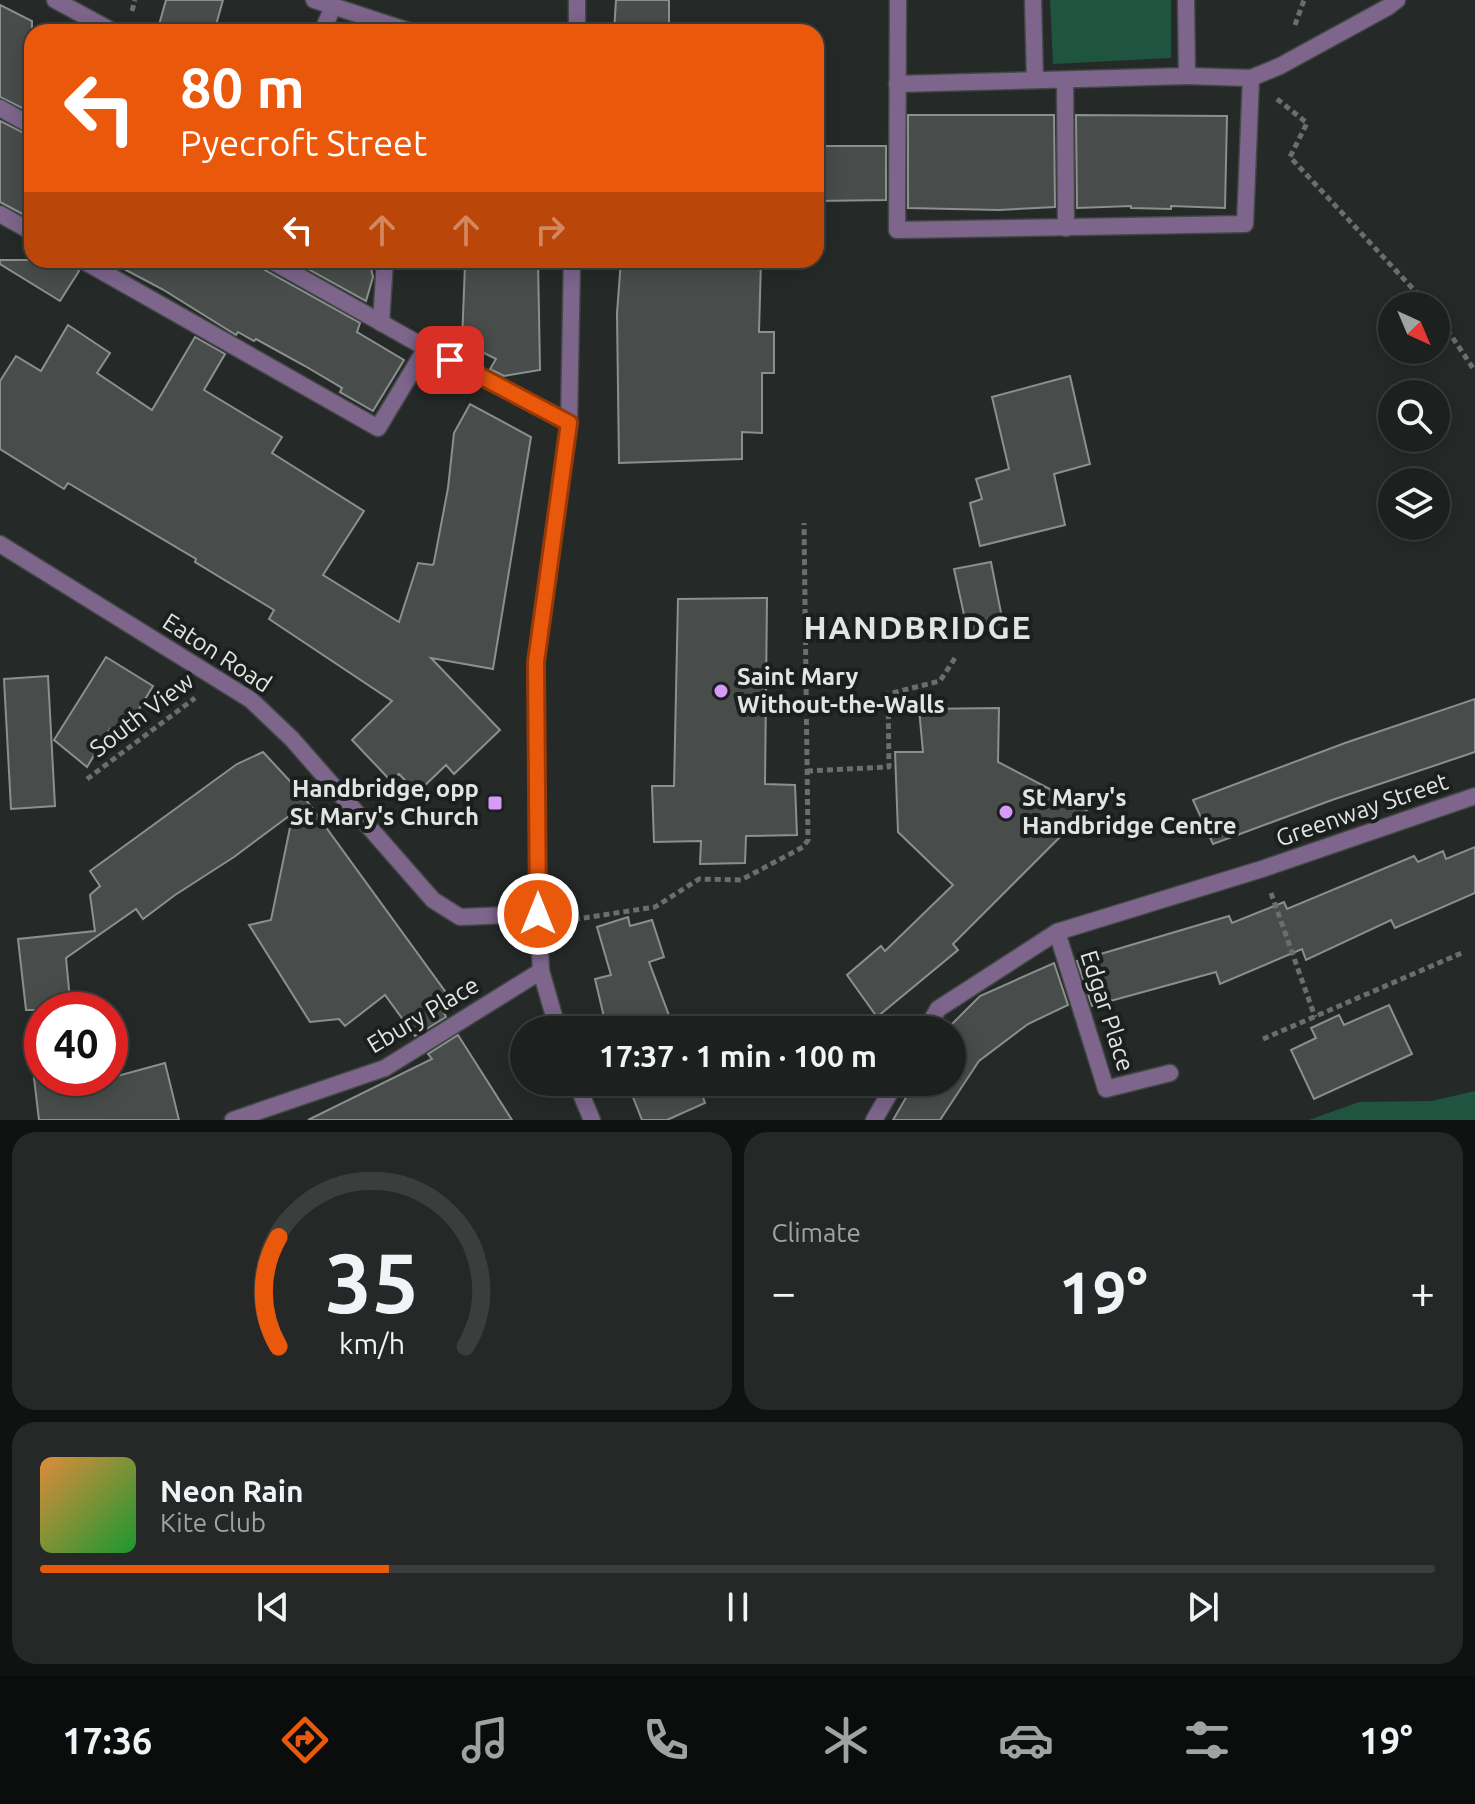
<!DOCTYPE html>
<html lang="en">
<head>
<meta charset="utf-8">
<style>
	:root { --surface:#1c201e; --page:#252827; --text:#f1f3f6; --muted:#a0a3a4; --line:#3a3e3c; --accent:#ea580c }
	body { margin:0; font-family:Ubuntu,sans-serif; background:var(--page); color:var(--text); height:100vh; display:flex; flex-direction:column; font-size:30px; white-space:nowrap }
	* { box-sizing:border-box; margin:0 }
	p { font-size:26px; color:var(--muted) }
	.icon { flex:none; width:44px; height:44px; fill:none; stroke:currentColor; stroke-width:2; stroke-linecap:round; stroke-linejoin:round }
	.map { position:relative; height:1120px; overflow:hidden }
	.details { display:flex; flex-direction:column; gap:12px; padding:12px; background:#0f1210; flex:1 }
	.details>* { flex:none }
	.top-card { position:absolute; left:24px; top:24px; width:800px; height:244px; border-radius:24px; box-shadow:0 4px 20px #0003,0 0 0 2px var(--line); background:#ea580c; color:#fff; overflow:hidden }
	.needle { width:52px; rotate:136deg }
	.buttons { position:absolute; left:1378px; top:292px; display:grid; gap:16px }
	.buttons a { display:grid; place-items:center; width:72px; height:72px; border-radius:50%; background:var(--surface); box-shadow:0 4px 20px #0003,0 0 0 2px var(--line); font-size:40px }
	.speed { position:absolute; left:24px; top:992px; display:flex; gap:16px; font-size:40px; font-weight:700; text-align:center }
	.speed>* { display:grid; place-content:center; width:104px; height:104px; border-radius:50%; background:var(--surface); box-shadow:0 4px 20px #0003,0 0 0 2px var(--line); line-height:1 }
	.speed .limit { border:12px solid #d22; background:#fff; color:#111 }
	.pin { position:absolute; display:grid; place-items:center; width:68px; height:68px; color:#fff; margin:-34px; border-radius:16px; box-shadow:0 4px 12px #0006 }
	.me { position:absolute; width:88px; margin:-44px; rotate:0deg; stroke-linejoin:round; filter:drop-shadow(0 0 6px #0008) }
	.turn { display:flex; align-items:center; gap:28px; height:168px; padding:0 24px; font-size:36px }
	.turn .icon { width:104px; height:104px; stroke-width:2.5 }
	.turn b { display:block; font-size:56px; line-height:68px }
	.lanes { display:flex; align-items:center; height:76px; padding:0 24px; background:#0003; justify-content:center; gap:40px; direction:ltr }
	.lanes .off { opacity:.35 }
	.big { font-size:60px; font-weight:700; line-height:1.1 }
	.details .card { flex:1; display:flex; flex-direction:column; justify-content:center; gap:12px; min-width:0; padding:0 28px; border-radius:24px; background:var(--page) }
	.details .dial { align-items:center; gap:0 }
	.dial svg { height:208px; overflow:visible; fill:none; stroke:var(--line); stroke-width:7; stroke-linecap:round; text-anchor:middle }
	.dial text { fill:var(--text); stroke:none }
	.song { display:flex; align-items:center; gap:24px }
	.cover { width:96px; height:96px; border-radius:12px; background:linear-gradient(135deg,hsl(30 70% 55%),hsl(130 70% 35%)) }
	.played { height:8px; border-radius:4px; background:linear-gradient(90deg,var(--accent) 25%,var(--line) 25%) }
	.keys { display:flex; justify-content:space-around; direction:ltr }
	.heat { display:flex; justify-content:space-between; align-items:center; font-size:44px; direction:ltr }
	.details .tiles { flex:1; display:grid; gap:12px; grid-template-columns:1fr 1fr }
	.card:last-child { grid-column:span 2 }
	.trip { position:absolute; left:510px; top:1016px; width:456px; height:80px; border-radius:40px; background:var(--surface); box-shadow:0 4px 20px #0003,0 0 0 2px var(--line); font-weight:700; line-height:80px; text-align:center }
	.tabs { display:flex; height:128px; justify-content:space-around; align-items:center; background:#0b0d0c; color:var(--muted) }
	.tabs .icon { width:56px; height:56px }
	.tabs .active { color:var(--accent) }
	.tabs b { font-size:36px; color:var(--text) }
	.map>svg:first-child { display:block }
	.green { fill:#1f5440 }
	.building { fill:#484d4b; stroke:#8a908d; stroke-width:2 }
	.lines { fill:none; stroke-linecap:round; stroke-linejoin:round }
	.service-casing { stroke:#434846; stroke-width:19 }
	.minor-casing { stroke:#434846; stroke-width:19 }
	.tertiary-casing { stroke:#434846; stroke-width:19 }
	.path { stroke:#6a6e6c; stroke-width:5; stroke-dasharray:6 4; stroke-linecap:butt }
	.service { stroke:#7d658c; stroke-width:16 }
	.minor { stroke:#7d658c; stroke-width:16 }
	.tertiary { stroke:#7d658c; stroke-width:16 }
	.route-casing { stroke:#983908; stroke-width:20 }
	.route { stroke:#ea580c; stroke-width:14 }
	.poi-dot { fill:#d69bf9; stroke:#1b201e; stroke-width:3 }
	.labels { text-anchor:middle; stroke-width:8; stroke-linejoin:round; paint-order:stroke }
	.street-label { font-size:24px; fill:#e2e5e4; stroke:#1b201e }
	.poi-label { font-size:24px; font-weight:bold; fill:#e2e5e4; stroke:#1b201e; text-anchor:start }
	.district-label { font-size:32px; font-weight:bold; letter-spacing:2px; fill:#e2e5e4; stroke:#1b201e }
</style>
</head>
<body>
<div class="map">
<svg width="1475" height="1120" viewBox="0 0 1475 1120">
	<rect width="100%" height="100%" fill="#252a28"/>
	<g class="green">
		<path d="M1050,0H1171V58L1053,64Z"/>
		<path d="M1475,1091V1120H1309L1359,1102L1432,1101Z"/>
	</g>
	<g class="building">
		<path d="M166,0H223L214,32H157Z"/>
		<path d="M616,0H669V32H614Z"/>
		<path d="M0,5L32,21V113L0,97Z"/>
		<path d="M908,115H1054L1055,207L999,210L908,208Z"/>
		<path d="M1076,115L1227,116L1225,208L1171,206V209L1131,208V206L1077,208Z"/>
		<path d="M0,121L32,137V219L0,202Z"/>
		<path d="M816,146H886V200L816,201Z"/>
		<path d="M0,260H71L79,271L60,301L0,264Z"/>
		<path d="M107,260H259L265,270L360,323L357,332L404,360L373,411L340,392L342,388L305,366L256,339L254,341L238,332L236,335L162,289Z"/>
		<path d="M292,260H369L373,277L366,301Z"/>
		<path d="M479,260H538L540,370L504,376L490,369L496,359L462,342L465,264L479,262Z"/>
		<path d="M621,260H761L759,332H774V373H762V433L742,432V459L619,463L617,313Z"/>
		<path d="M68,325L110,353L97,373L152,410L195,337L225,354L204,390L282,437L272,453L364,511L323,575L399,622L418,563L433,565L434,562L448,488L454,433L470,404L531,437L493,669L431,658L500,730L454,774L446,765L417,793L399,774L391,781L352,740L392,701L269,619L274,610L195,562L196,559L68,483L64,489L0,449V381L16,356L41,371Z"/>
		<path d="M1070,376L1090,464L1054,474L1065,525L980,546L970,503L982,499L976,479L1009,469L992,397Z"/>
		<path d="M991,562L1003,623L968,633L954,569Z"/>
		<path d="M767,598L765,784L795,785L797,835L746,836L745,863L700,864L701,841L654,842L652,786H674L678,599Z"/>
		<path d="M106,657L153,686L122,737L110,729L87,767L54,740Z"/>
		<path d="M48,676L55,806L11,809L4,679Z"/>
		<path d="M1475,699V752L1332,800L1213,844L1193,800L1345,743Z"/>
		<path d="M999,708L998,762L1088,809L953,944L958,950L877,1017L847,975L881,946L885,951L953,885L898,832L895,752H923L919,709Z"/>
		<path d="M263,752L301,793L455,1005L443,1011L446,1017L415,1036L385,995L345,1026L339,1019L310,1022L249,925L271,920L293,813L234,857L175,895L143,919L136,909L66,958L71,1010H26L18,939L95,931L90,895L100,886L90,871L237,764Z"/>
		<path d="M1475,847V893L1395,928L1391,920L1306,960L1302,949L1220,984L1216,972L1092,1006L1077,961L1229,916L1232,923L1284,902L1287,909L1414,856L1418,862L1443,851L1446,859Z"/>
		<path d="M628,917L630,926L652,920L664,957L649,962L673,1026L679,1024L681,1030H607L595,979L611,975L597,927Z"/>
		<path d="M1054,963L1068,1005L1028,1024L979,1061L940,1120H893L915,1082H952V1030H946L980,996Z"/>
		<path d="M1389,1005L1412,1054L1314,1099L1291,1050L1316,1038L1311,1028L1339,1015L1344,1025Z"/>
		<path d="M458,1035L512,1120H308L432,1059L428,1054Z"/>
		<path d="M165,1063L179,1120H39L34,1078H110Z"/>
		<path d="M627,1082H698L705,1103L667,1120H642Z"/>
	</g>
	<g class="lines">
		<g class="service-casing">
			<g id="service">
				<path d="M55,0L114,32"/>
				<path d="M898,0L897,230L1245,224L1251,78"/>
				<path d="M1065,80L1066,228"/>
				<path d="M0,214L32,232"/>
				<path d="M82,260L378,428L426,348"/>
				<path d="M381,323L385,260"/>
			</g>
		</g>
		<g class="minor-casing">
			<g id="minor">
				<path d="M314,0L412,32"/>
				<path d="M1033,0L1035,79"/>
				<path d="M322,32L333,7"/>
				<path d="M1187,76L1251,78L1280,66L1388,7L1397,0"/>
				<path d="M897,84L1187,76L1186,0"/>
				<path d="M0,108L32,126"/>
				<path d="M270,260L426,348L569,423"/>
				<path d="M1057,932L1106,1089L1170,1073"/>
				<path d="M926,1030L938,1009L1057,932L1262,869L1475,796"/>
				<path d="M233,1120L385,1068L541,971"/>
				<path d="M874,1120L896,1082"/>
			</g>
		</g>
		<g class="tertiary-casing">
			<g id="tertiary">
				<path d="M577,32V0"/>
				<path d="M0,544L251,700L292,739L433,900L460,917L538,914"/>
				<path d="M558,1030L541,971L538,914L536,662L569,423L572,260"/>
				<path d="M576,1082L592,1120"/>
			</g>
		</g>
		<g class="path">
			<path d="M132,11L135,0"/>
			<path d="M1295,25L1304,0"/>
			<path d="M1277,99L1307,123L1290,157L1429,306"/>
			<path d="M1436,313L1475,371"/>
			<path d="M807,771L889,767L888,694L940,681L955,658"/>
			<path d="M87,779L195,698"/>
			<path d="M1271,893L1315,1017"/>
			<path d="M564,921L655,907L699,879L741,880L803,847L808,840L804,523"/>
			<path d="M1263,1039L1464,952"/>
		</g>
		<use href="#service" class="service"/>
		<use href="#minor" class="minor"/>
		<use href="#tertiary" class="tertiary"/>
	</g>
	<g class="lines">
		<g class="route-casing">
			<path id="route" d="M450,360L569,423L536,662L538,914"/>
		</g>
		<use href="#route" class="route"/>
	</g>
	<g class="poi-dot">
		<circle cx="721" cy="691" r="8"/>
		<rect x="487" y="795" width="16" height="16" rx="4"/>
		<circle cx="1006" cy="812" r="8"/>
	</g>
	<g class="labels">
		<g class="street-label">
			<text transform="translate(217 653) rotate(33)" y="8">Eaton Road</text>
			<text transform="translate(142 715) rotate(-37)" y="8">South View</text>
			<text transform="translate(1362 810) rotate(-19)" y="8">Greenway Street</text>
			<text transform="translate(1107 1011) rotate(72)" y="8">Edgar Place</text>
			<text transform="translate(423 1015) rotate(-31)" y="8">Ebury Place</text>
		</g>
		<g class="poi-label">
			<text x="737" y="685">Saint Mary<tspan x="737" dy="28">Without-the-Walls</tspan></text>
			<text x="479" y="797" text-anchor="end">Handbridge, opp<tspan x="479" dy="28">St Mary's Church</tspan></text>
			<text x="1022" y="806">St Mary's<tspan x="1022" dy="28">Handbridge Centre</tspan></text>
		</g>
		<g class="district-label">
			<text x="918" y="639">HANDBRIDGE</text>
		</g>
	</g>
</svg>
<div class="buttons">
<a><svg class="needle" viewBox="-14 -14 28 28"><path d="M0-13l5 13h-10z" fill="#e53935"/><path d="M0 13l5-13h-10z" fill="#a0a3a4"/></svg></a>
<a><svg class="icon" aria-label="search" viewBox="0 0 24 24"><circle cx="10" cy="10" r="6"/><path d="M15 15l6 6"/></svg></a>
<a><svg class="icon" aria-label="layers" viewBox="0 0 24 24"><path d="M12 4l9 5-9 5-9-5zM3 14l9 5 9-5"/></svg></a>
</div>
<div class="speed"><div class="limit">40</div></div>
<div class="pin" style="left:450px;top:360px;background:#d93025"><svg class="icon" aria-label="arrive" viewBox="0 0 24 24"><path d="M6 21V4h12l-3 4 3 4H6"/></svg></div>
<svg class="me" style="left:538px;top:914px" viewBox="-20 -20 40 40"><circle r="17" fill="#ea580c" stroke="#fff" stroke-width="3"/><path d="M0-11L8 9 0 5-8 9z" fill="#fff"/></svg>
<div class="trip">17:37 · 1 min · 100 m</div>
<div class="top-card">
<div class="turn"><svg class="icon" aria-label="left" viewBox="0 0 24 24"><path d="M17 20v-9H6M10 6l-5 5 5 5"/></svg><div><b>80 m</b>Pyecroft Street</div></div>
<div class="lanes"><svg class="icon" aria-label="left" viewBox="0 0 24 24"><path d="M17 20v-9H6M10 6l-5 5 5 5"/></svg><svg class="icon off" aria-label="ahead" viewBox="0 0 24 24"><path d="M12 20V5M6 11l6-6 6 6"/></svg><svg class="icon off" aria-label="ahead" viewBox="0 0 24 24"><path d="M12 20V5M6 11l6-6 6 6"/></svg><svg class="icon off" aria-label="right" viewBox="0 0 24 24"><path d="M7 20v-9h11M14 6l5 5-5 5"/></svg></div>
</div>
</div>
<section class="details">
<div class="tiles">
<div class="card dial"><svg viewBox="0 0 100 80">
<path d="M14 69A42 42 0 1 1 86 69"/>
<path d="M14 69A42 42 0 0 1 14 27" stroke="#ea580c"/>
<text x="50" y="56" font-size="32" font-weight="700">35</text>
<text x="50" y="72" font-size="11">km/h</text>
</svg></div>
<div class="card"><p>Climate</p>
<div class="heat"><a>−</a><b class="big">19°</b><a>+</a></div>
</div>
<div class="card">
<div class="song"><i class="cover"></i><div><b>Neon Rain</b><p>Kite Club</p></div></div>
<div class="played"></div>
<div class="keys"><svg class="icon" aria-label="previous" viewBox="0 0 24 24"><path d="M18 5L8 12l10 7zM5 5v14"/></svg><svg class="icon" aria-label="pause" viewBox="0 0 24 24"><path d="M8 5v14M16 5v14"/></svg><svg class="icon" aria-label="next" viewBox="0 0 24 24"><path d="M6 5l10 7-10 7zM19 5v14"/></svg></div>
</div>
</div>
</section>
<nav class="tabs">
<b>17:36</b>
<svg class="icon active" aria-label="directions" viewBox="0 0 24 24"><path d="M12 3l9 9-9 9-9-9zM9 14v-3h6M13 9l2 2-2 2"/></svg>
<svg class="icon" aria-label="music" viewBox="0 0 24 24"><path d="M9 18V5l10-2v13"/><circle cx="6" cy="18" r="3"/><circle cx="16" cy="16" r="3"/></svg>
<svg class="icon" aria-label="phone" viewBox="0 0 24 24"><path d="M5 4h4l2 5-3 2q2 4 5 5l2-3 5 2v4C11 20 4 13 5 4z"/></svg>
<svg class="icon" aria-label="climate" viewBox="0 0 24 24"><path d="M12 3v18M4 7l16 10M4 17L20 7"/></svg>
<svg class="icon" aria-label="car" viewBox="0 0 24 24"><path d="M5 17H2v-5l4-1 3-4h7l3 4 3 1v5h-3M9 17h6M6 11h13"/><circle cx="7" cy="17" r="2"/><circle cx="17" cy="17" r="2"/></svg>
<svg class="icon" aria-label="filters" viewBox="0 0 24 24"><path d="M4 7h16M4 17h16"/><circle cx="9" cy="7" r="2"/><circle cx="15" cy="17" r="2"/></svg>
<b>19°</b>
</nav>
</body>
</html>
